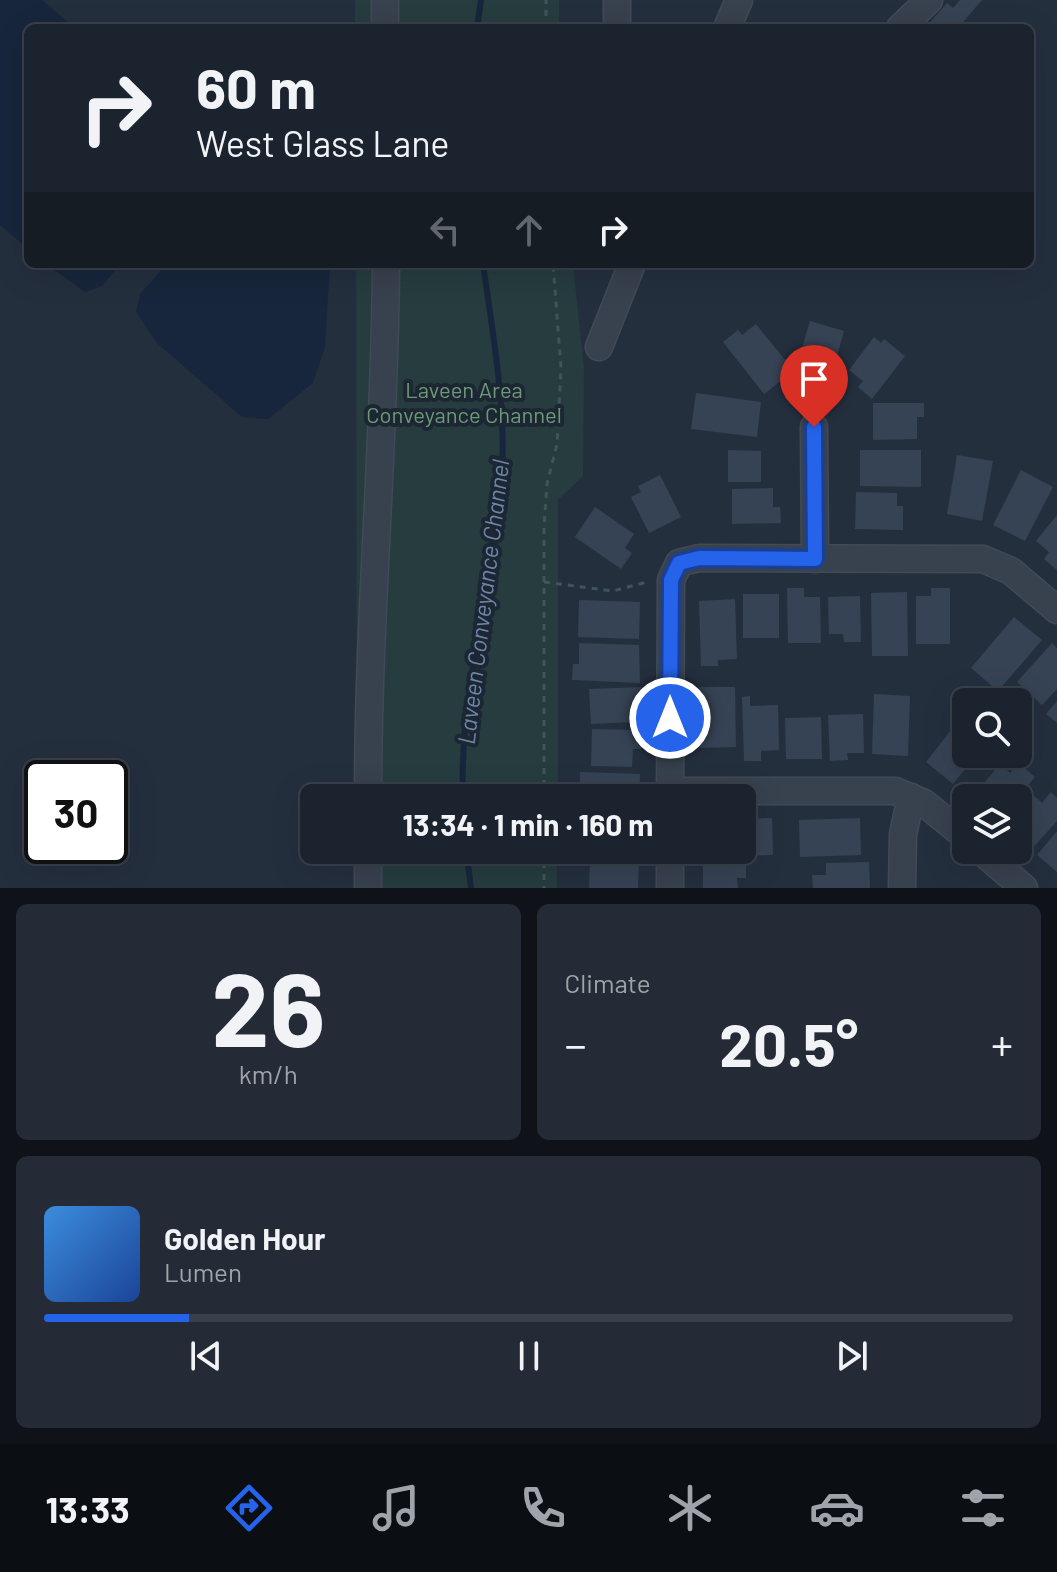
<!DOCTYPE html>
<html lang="en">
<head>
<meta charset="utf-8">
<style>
	:root { --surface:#1b232e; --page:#242b36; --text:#f1f3f6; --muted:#a0a4aa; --line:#39404a; --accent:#2563eb }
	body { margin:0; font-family:Barlow,sans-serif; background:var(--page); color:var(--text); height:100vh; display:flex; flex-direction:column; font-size:30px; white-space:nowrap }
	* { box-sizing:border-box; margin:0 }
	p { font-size:26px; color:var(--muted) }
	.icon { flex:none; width:44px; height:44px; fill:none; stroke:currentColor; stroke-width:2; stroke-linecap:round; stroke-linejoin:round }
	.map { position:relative; height:888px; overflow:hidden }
	.details { display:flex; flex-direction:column; gap:16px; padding:16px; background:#0f1319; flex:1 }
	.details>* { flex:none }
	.guide { position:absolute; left:24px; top:24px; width:1010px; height:244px; border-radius:12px; box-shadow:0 8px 32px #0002,0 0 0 2px var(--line); background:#1b232e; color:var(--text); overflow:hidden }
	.tools { position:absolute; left:952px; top:688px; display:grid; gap:16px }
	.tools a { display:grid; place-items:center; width:80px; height:80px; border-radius:12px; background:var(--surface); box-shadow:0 8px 32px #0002,0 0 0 2px var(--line); font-size:40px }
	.speed { position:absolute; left:24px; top:760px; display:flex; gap:16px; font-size:40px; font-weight:700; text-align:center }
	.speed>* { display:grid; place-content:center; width:104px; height:104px; border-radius:50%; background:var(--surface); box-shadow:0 8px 32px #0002,0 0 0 2px var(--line); line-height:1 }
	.speed .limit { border:4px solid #111; border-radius:12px; background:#fff; color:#111 }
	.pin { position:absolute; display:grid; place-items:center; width:68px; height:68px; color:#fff; margin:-82px -34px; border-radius:50% 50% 50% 0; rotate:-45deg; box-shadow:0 0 8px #0007 }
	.pin .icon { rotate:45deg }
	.me { position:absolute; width:88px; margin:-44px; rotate:0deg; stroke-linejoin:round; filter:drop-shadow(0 0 6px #0008) }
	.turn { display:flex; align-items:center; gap:28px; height:168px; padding:0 40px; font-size:36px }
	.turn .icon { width:104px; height:104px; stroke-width:2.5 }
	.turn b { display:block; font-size:56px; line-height:68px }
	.lanes { display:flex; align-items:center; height:76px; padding:0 40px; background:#0003; justify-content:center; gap:40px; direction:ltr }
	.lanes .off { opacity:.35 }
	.big { font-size:60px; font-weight:700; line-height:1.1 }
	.details .card { flex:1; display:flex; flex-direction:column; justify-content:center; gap:12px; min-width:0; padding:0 28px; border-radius:12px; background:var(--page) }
	.details .dial { align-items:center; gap:0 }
	.dial b { font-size:104px; line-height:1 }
	.song { display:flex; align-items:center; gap:24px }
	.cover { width:96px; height:96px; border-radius:12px; background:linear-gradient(135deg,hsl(210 70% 55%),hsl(220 70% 35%)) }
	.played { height:8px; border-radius:4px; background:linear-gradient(90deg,var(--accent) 15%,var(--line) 15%) }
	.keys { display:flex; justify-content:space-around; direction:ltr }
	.heat { display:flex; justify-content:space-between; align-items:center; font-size:44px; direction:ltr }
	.details .tiles { flex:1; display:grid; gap:16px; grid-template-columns:1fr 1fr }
	.card:last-child { grid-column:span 2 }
	.trip { position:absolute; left:300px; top:784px; width:456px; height:80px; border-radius:12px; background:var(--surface); box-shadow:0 8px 32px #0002,0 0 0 2px var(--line); font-weight:700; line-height:80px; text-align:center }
	.dock { display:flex; height:128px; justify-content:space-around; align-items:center; background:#0b0e12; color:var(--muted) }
	.dock .icon { width:56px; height:56px }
	.dock .selected { color:var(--accent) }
	.dock b { font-size:36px; color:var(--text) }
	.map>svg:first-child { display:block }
	.green { fill:#263c3f }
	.water { fill:#17263c }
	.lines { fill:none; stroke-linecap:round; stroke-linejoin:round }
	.stream { stroke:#17263c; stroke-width:6 }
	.building { fill:#364354 }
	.minor-casing { stroke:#414a57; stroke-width:29 }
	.path { stroke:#3f5557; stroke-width:3; stroke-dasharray:6 6; stroke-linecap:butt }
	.minor { stroke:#38414e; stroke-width:26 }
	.route-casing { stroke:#184099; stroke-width:20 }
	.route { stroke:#2563eb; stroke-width:14 }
	.labels { text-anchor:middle; stroke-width:8; stroke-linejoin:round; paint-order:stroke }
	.park-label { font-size:22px; fill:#6b9a76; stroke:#1d2633 }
	.water-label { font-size:24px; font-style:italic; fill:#6d86a8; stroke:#1d2633 }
</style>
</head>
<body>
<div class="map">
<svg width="1057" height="888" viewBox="0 0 1057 888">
	<rect width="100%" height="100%" fill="#242f3e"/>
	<g class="green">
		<rect x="355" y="0" width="204" height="28"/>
		<path d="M356,264H573L584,368L583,476L558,500V798H357Z"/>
		<rect x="357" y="850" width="200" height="38"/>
	</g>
	<g class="water">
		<path d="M0,0H42L75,28H28V249L0,225Z"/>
		<path d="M46,264H121L102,286L85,292Z"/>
		<path d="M167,264H330L325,347L313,383L268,419L242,417L157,343L136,312L140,294Z"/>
	</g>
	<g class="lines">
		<g class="stream">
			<path d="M477,28L481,0"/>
			<path d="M463,798C459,699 489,599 500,501C509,423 494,341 483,264"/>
			<path d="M466,850L471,888"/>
		</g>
	</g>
	<g class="building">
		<path d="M960,0H982L958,28H925L947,3L953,8Z"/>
		<path d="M810,321L844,331L834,366L818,362L815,371L797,365Z"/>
		<path d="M756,324L794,371L764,394L723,342L738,330L742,335Z"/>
		<path d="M874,337L881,343L884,339L905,356L872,399L858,387L863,381L849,370Z"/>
		<path d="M696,393L761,402L757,437L691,429Z"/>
		<path d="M873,403H924V417H917V439L873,440Z"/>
		<path d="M728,450L761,451V482H728Z"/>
		<path d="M860,450H921V487L860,486Z"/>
		<path d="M957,455L993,461L982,521L947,514Z"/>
		<path d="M1021,470L1053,487L1025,541L993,525Z"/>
		<path d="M660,475L681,517L649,533L631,497L641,492L638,486Z"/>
		<path d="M773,488V507H780L781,523L732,524V489Z"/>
		<path d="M856,492L897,493V506H903V530L855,529Z"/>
		<path d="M595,507L634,534L625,548L632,553L621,569L575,537Z"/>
		<path d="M1057,515V570L1044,559L1049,552L1036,541Z"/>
		<path d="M787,588H804V597H820L821,643H788Z"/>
		<path d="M931,588H950V644H916V596H931Z"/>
		<path d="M907,592L908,656H872L871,593Z"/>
		<rect x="743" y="594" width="36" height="44"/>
		<path d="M860,596L861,642H844L843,634H829L828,597Z"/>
		<path d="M735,599L737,659L718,660V666H701L699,601Z"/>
		<path d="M579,600L640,602L639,639L578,637Z"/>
		<path d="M1014,617L1042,640L998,691L971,668Z"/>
		<path d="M579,643L639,645L640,683L572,680L573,664H579Z"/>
		<path d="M1052,643L1057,648V689L1042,705L1017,682Z"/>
		<path d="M641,687V706H633L634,722L591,724L589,689Z"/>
		<path d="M699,687H735L736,747L700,748Z"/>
		<path d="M874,694L910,696L908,756L872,754Z"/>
		<path d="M750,696V706L778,705L779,750L761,751V761H744L742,697Z"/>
		<path d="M1057,701V723L1046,714Z"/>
		<path d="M966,711V754H977L953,784L926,762Z"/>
		<path d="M863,714L864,753H847L848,760L830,761L828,715Z"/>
		<path d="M821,717L822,759H786L785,718Z"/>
		<path d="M592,729L642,730L641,749H633L632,767L591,766Z"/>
		<path d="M1018,763L1035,777L1017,798L973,796L1000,764L1010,773Z"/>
		<path d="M580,772L640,774L639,798H579Z"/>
		<path d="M1051,792L1057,798V821L1029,852L1018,843V811L1033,795L1042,803Z"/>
		<path d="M772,818L773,855L713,857L712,850H742V819Z"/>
		<path d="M860,818L861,855L800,857L799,820Z"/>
		<path d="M1057,831V872L1037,855Z"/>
		<path d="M573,850H607V853H574Z"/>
		<path d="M590,858L639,860L638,888H589Z"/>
		<path d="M869,862L870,888H813L812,875H826V863Z"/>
		<path d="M746,863V878H737L738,888H703V864Z"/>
	</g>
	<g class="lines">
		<g class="minor-casing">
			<g id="minor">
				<path d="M385,0V28"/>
				<path d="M617,0V28"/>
				<path d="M727,28L739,0"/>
				<path d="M900,28L929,0"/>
				<path d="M599,347L632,264"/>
				<path d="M814,427L815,559"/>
				<path d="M670,791H895L924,803L966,837"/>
				<path d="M368,798C368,620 385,442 386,264"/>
				<path d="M670,798L671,580L679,563L699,558L983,559L1011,571L1057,610"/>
				<path d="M670,850V888"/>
				<path d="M980,850L1024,888"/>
				<path d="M368,888V850"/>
				<path d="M902,888L903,834L911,797"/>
			</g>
		</g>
		<g class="path">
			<path d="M546,28V0"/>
			<path d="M544,582L613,591L647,582"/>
			<path d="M544,798V527L547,484L557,444L561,368L553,264"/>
			<path d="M544,850V888"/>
		</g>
		<use href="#minor" class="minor"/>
	</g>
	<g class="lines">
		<g class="route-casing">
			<path id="route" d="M670,718L671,580L679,563L699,558L815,559L814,427"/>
		</g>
		<use href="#route" class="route"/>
	</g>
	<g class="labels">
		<g class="park-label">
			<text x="464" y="398">Laveen Area<tspan x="464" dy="25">Conveyance Channel</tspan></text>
		</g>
		<g class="water-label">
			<text transform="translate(484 602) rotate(-83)" y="8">Laveen Conveyance Channel</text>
		</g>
	</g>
</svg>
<div class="tools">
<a><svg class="icon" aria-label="search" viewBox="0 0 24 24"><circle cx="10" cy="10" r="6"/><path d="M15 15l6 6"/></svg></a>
<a><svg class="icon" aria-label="layers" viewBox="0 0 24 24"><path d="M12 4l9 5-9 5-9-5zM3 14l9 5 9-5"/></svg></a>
</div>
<div class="speed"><div class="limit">30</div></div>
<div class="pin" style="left:814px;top:427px;background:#d93025"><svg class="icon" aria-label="arrive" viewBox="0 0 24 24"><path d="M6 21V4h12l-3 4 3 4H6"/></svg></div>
<svg class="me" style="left:670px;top:718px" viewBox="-20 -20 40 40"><circle r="17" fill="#2563eb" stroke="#fff" stroke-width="3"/><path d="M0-11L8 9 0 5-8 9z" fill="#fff"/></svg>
<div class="trip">13:34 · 1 min · 160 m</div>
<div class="guide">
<div class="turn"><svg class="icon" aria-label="right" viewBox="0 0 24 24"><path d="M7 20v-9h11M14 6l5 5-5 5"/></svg><div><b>60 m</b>West Glass Lane</div></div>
<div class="lanes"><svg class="icon off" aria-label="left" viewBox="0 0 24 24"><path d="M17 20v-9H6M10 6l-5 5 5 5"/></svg><svg class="icon off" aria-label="ahead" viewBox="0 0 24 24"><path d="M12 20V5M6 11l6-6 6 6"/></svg><svg class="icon" aria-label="right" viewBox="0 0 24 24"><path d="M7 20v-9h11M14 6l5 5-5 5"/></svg></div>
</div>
</div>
<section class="details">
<div class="tiles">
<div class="card dial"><b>26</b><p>km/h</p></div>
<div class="card"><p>Climate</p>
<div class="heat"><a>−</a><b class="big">20.5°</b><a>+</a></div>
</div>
<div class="card">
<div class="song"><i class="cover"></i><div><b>Golden Hour</b><p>Lumen</p></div></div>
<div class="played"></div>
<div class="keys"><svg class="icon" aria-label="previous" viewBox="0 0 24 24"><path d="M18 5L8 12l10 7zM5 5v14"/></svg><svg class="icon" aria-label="pause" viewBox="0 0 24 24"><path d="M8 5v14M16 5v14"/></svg><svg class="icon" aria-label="next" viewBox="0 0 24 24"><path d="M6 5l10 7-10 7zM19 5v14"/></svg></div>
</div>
</div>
</section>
<nav class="dock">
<b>13:33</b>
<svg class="icon selected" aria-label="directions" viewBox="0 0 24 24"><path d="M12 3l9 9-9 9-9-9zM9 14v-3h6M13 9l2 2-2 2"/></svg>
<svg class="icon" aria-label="music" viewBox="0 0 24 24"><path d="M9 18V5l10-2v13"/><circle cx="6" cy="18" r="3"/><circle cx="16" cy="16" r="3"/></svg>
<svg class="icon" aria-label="phone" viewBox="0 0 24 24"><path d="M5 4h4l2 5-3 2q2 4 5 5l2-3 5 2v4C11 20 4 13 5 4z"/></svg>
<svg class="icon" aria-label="climate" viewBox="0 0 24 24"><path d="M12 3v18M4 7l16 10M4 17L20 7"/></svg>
<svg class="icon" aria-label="car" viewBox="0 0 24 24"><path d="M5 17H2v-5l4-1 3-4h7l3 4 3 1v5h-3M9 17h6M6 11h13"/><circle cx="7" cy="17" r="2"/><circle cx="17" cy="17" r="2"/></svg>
<svg class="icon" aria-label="filters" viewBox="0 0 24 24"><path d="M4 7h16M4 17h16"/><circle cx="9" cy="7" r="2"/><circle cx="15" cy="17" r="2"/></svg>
</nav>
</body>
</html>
